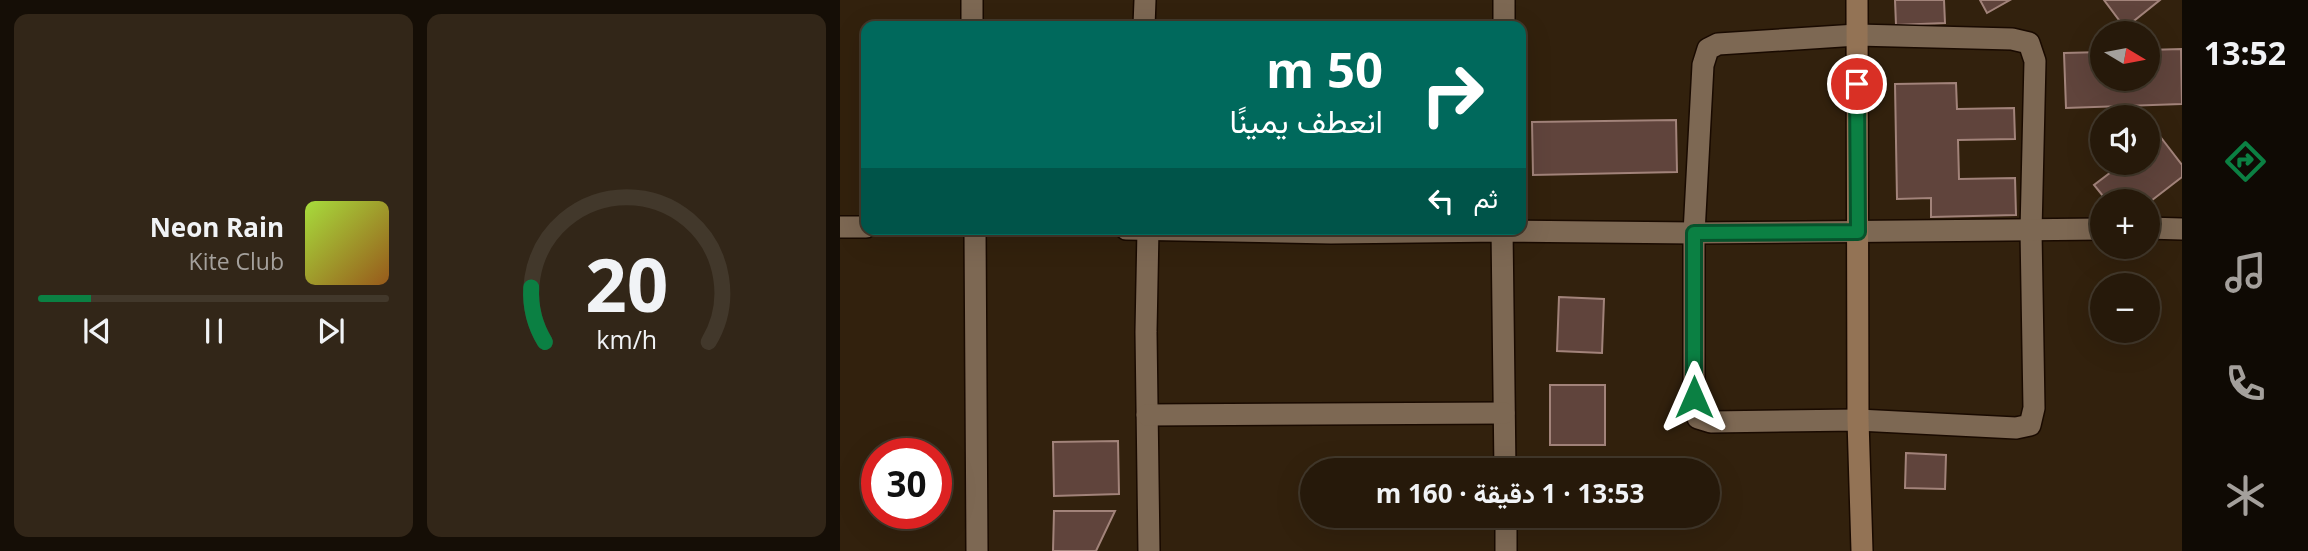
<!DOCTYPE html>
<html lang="ar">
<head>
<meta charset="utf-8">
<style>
	:root { --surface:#26190a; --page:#322618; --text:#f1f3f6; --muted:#a4a09c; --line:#42382b; --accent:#0b8043 }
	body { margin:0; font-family:"Open Sans",Vazirmatn,sans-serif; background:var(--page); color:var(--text); direction:rtl; height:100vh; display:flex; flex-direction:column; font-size:26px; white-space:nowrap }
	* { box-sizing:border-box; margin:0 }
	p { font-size:23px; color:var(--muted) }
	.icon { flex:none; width:38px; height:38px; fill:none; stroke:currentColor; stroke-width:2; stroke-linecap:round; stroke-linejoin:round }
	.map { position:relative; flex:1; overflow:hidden; direction:ltr }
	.side { display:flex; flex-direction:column; gap:14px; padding:14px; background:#150e06; width:840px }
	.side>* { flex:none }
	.hud { position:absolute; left:21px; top:21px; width:665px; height:214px; border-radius:14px; box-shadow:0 7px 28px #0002,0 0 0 2px var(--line); direction:rtl; background:#00695c; color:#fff; overflow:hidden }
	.needle { width:46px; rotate:100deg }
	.controls { position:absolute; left:1250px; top:21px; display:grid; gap:14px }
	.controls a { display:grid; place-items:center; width:70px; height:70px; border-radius:50%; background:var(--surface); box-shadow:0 7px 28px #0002,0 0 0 2px var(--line); font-size:35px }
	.speed { position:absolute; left:21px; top:438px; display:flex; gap:14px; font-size:35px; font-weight:700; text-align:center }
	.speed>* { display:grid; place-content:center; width:91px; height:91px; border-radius:50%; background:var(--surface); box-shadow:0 7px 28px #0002,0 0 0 2px var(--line); line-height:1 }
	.speed .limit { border:10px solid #d22; background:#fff; color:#111 }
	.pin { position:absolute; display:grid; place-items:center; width:60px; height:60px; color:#fff; margin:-30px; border:4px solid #fff; border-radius:50%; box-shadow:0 2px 7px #0007 }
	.me { position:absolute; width:77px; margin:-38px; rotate:0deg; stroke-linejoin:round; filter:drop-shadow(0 0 5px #0008) }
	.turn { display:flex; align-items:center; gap:24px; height:147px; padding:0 28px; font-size:32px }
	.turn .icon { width:91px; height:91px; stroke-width:2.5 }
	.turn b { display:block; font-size:49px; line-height:60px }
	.then { display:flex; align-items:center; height:66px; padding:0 28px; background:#0003; gap:14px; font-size:26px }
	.side .widget { flex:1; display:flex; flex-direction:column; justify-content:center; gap:10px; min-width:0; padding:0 24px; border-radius:14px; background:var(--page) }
	.side .dial { align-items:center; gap:0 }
	.dial svg { height:182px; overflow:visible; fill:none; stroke:var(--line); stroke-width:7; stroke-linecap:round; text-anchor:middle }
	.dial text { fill:var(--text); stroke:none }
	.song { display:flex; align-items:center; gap:21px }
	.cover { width:84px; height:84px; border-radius:10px; background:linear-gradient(135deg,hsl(80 70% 55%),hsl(30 70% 35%)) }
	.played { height:7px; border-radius:4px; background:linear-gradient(90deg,var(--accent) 15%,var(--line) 15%) }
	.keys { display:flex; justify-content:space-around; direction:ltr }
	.side .tiles { flex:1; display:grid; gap:14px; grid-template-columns:repeat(2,1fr) }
	.trip { position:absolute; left:460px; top:458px; width:420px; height:70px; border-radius:35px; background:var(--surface); box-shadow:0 7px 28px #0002,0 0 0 2px var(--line); font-weight:700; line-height:70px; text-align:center; direction:rtl }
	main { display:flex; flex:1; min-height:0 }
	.tabs { display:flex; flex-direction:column; width:126px; justify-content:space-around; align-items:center; background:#0f0a04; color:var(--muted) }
	.tabs .icon { width:49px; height:49px }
	.tabs .current { color:var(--accent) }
	.tabs b { font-size:32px; color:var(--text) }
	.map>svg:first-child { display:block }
	.building { fill:#60443c; stroke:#a2837a; stroke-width:2 }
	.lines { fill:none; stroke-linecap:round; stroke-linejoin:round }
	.street-casing { stroke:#190a00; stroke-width:24 }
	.secondary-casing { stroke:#190a00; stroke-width:24 }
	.street { stroke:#7d6853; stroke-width:21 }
	.secondary { stroke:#937355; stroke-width:21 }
	.route-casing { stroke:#07532c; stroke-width:18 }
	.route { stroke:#0b8043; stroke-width:12 }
</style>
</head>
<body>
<main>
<nav class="tabs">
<b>13:52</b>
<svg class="icon current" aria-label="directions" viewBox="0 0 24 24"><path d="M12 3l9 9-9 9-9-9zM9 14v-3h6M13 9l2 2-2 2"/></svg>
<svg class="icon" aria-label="music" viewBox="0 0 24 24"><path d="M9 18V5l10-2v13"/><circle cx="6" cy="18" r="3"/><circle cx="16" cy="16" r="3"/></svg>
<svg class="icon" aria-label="phone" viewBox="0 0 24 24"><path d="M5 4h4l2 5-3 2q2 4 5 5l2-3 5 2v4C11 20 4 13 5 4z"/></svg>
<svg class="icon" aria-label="climate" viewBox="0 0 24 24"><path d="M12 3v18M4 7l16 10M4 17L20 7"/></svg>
</nav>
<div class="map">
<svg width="1342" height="551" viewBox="0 0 1342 551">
	<rect width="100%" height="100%" fill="#32210d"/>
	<g class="building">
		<path d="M1055,0H1104L1105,23L1056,25Z"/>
		<path d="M1140,0H1170L1147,13Z"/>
		<path d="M1264,0H1320L1285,28Z"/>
		<path d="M1341,49L1342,104L1226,108L1224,53L1262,52V79H1307V50Z"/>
		<path d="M1116,83L1117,109L1174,108L1175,139L1118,140L1119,179L1175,178L1176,215L1091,217V198L1057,199L1055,84Z"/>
		<path d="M836,120L837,172L693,175L692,122Z"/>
		<path d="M1319,135L1342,165V177L1307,204V201H1267L1254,185L1283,163H1307V144Z"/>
		<path d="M719,297L764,299L762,353L717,351Z"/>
		<rect x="710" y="385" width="55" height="60"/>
		<path d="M278,441L279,494L214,496L213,442Z"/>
		<path d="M1066,453L1106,455L1105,489L1065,488Z"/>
		<path d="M214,511H275L256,551H213Z"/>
	</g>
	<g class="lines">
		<g class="street-casing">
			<g id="street">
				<path d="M132,0V26"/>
				<path d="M304,26L305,0"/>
				<path d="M664,26V0"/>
				<path d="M1017,35L1172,39L1189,43L1195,61L1191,231L1194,408L1190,425L1176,428L1018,420L871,422L858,418L854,397V233L863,65L868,49L878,44Z"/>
				<path d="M0,227H26"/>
				<path d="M1307,228L1342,229"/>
				<path d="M135,229L137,551"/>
				<path d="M286,229L491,233L662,231L854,233L1262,229"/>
				<path d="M308,229L306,332L309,551"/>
				<path d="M662,229L665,471"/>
				<path d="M307,415L664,413"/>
				<path d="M666,516V551"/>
			</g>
		</g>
		<g class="secondary-casing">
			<path id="secondary" d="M1017,0L1018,420L1022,551"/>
		</g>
		<use href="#street" class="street"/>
		<use href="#secondary" class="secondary"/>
	</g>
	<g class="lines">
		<g class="route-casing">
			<path id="route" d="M854,397V233L1018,232L1017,84"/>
		</g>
		<use href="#route" class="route"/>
	</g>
</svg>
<div class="controls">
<a><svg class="needle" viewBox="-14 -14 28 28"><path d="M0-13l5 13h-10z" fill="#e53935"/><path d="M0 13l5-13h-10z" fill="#a4a09c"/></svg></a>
<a><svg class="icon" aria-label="sound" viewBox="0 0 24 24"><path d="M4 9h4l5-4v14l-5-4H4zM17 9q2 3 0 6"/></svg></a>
<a>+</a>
<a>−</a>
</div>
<div class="speed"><div class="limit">30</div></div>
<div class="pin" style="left:1017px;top:84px;background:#d93025"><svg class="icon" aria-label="arrive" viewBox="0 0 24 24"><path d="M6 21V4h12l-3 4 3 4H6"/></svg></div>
<svg class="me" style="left:854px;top:397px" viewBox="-20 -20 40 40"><path d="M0-17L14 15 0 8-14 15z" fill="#0b8043" stroke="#fff" stroke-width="4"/></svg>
<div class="trip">13:53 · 1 دقيقة · 160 m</div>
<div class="hud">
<div class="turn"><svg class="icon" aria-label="right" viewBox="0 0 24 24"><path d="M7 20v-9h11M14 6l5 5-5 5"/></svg><div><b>50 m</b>انعطف يمينًا</div></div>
<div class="then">ثم<svg class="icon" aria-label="left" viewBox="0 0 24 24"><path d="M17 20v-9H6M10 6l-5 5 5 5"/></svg></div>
</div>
</div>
<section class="side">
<div class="tiles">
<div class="widget dial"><svg viewBox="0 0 100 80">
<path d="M14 69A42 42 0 1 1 86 69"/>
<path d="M14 69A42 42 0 0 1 8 45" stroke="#0b8043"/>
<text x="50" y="56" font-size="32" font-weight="700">20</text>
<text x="50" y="72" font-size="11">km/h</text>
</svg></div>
<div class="widget">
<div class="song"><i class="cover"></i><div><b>Neon Rain</b><p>Kite Club</p></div></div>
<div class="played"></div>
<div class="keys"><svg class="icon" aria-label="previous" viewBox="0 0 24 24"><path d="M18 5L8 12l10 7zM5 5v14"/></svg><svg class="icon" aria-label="pause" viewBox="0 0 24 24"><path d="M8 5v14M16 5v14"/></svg><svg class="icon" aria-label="next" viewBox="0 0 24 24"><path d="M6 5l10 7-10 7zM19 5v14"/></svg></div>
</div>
</div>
</section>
</main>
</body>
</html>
